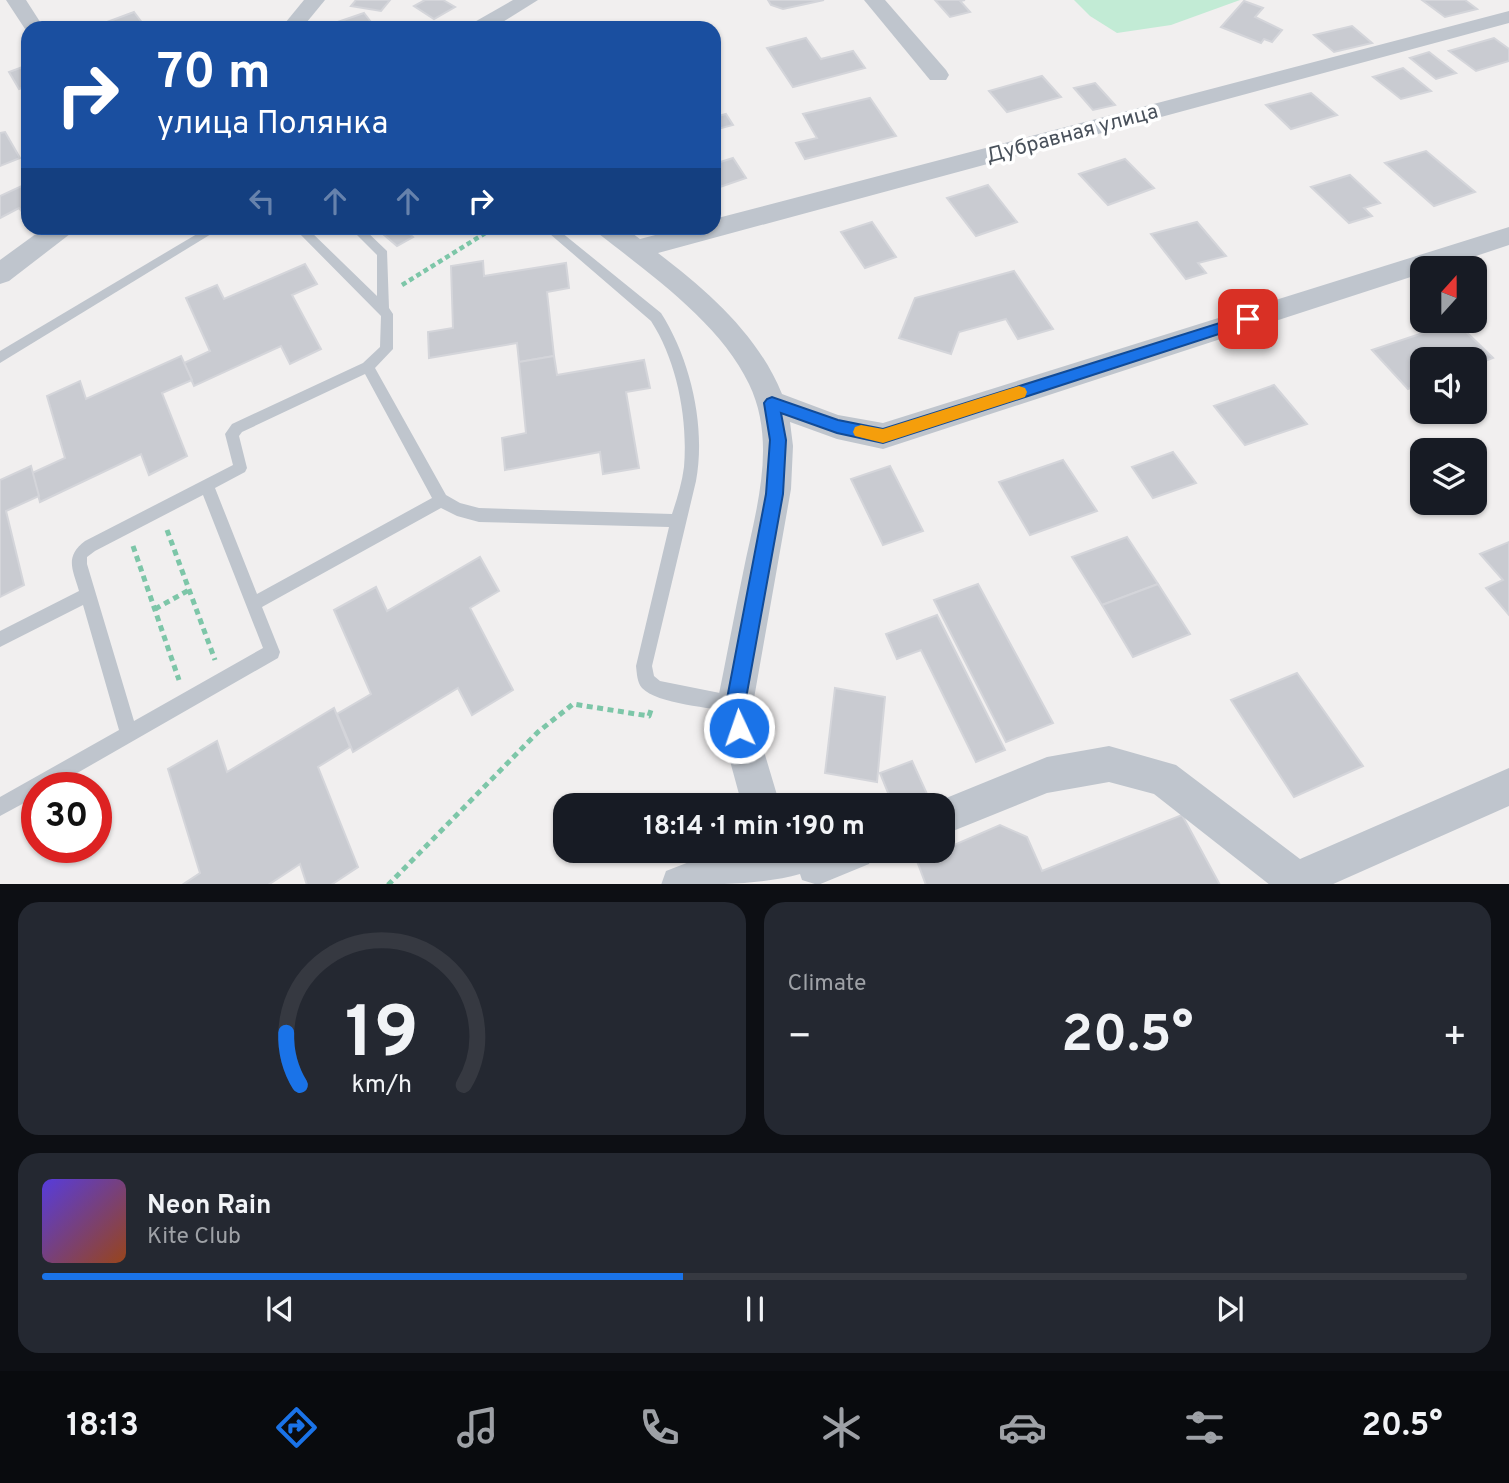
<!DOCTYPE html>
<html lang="en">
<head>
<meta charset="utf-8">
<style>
	:root { --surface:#171b24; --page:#242831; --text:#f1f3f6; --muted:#9ea1a6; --line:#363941; --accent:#1a73e8 }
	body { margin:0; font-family:Overpass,sans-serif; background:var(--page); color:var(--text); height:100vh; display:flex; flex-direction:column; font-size:26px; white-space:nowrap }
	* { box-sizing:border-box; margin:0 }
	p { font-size:23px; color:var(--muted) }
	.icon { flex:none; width:38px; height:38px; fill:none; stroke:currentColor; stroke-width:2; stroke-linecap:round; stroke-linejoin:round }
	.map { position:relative; height:884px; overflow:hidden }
	.panel { display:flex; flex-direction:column; gap:18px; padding:18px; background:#0d0f14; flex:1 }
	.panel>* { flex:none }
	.banner { position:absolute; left:21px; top:21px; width:700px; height:214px; border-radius:21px; box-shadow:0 2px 5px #0004; background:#1a4fa0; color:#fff; overflow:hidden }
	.needle { width:46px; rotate:21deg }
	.tools { position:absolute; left:1410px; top:256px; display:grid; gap:14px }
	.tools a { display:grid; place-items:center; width:77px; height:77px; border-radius:14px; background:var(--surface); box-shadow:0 2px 5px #0004; font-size:35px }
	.speed { position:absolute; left:21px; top:772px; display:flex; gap:14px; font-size:35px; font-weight:700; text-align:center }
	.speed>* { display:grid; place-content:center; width:91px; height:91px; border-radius:50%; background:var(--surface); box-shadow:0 2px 5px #0004; line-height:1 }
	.speed .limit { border:10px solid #d22; background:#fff; color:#111 }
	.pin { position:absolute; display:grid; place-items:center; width:60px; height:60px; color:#fff; margin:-30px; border-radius:14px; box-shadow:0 4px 10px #0006 }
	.me { position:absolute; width:77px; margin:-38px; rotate:357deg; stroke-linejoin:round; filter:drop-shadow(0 0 5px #0008) }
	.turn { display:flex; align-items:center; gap:24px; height:147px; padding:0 21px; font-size:32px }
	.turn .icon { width:91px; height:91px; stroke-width:2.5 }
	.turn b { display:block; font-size:49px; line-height:60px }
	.lanes { display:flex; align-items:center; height:66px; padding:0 21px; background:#0003; justify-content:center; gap:35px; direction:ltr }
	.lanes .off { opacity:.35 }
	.big { font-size:52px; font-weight:700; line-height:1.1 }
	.panel .tile { flex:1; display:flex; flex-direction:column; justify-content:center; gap:10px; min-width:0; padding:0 24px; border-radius:21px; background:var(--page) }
	.panel .dial { align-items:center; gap:0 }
	.dial svg { height:182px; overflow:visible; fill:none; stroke:var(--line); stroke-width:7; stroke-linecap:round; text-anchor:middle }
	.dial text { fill:var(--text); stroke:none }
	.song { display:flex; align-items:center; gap:21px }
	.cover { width:84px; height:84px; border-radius:10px; background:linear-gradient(135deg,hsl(250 70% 55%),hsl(20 70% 35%)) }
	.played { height:7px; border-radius:4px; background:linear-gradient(90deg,var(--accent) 45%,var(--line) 45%) }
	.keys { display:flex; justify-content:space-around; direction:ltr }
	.heat { display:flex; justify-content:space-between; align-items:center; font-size:38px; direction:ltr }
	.panel .tiles { flex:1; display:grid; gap:18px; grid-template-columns:1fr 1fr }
	.tile:last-child { grid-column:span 2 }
	.trip { position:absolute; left:553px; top:793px; width:402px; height:70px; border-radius:21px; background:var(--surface); box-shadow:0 2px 5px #0004; font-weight:700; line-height:70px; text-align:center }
	.menu { display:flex; height:112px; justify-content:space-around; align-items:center; background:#090b0e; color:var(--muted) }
	.menu .icon { width:49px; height:49px }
	.menu .current { color:var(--accent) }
	.menu b { font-size:32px; color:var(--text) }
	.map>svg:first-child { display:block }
	.green { fill:#c2ebd5 }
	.building { fill:#c9cbd1; stroke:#d4d5da; stroke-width:2 }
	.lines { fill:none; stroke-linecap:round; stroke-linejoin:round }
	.path-far2 { stroke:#7dc6a8; stroke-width:3.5; stroke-dasharray:4.5 2.5; stroke-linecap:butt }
	.path-far1 { stroke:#7dc6a8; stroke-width:4.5; stroke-dasharray:5 3.5; stroke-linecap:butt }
	.path { stroke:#7dc6a8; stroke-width:5; stroke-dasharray:6 4.5; stroke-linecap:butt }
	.lane { fill:#bfc5cd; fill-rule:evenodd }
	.street { fill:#bfc5cd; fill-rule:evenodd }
	.route { fill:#1a73e8; stroke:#114b97; stroke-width:2 }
	.slow { fill:#f59e0b }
	.labels { text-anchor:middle; stroke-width:7; stroke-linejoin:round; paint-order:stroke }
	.far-street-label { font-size:21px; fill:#49515b; stroke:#fff }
</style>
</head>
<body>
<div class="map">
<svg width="1509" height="885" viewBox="0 0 1509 885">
	<rect width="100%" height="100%" fill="#f1efef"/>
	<path class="green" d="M1074,0H1240L1171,25L1117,33L1090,16Z"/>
	<g class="building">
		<path d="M356,0H390L381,11L351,6Z"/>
		<path d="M425,0H443L455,7L434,19L414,6Z"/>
		<path d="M768,0H824L783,9L771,5Z"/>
		<path d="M935,0H965L960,1L970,12L950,17Z"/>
		<path d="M1422,0H1465L1477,9L1445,17Z"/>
		<path d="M1244,1L1263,8L1255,17L1282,30L1272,42L1264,39L1261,43L1221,27Z"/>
		<path d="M134,12L146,28H91Z"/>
		<path d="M364,13L374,26H326Z"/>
		<path d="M1352,26L1372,43L1334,52L1314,35Z"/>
		<path d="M806,38L821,59L853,51L865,68L793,87L767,48Z"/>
		<path d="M1494,38L1509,49V61L1476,71L1449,51Z"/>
		<path d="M1429,52L1456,73L1436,79L1410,58Z"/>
		<path d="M28,65V86L19,89L9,72Z"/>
		<path d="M1403,68L1431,91L1401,99L1373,77Z"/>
		<path d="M1042,76L1061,97L1007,112L989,91Z"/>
		<path d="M1095,83L1115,105L1093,110L1074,88Z"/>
		<path d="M1311,93L1337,115L1291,129L1266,105Z"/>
		<path d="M870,98L896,136L805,159L796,143L817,138L803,114Z"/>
		<path d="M726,114L733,125L714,130V117Z"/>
		<path d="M5,132L20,158L0,166V133Z"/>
		<path d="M1426,151L1475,192L1434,206L1385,163Z"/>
		<path d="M733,158L746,178L714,189V164Z"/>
		<path d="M1125,159L1154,188L1108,205L1079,174Z"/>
		<path d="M1350,175L1380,203L1364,208L1372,216L1349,223L1311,187Z"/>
		<path d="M28,183V211L23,213L19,208L0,218V196Z"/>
		<path d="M988,185L1017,222L976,236L947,198Z"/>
		<path d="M872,222L896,257L865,268L841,232Z"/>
		<path d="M1197,222L1226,256L1198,263L1206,273L1186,279L1151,234Z"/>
		<path d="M376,228H402L413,237L397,246Z"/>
		<path d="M483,261L484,276L566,263L569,288L547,292L554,356L519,362L517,343L429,358L428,332L453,328L451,266Z"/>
		<path d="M305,264L317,284L292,295L321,349L290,364L281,346L194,386L184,363L210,351L186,298L217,285L224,299Z"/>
		<path d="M1014,271L1053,329L1018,339L1006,319L959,332L951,354L899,338L915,298Z"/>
		<path d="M1456,322L1493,358L1475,365V359H1423V383L1408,389L1372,350Z"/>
		<path d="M181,356L192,380L162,393L187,456L149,475L141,454L40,502L32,473L65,458L47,396L80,381L86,399Z"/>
		<path d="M554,356L557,375L644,360L650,388L626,392L639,468L603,474L600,452L505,470L502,438L526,433L519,362Z"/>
		<path d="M1274,385L1307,424L1245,445L1214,406Z"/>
		<path d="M1173,452L1196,483L1153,498L1132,467Z"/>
		<path d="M1063,460L1097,511L1030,535L999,482Z"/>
		<path d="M31,466L39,496L6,511L24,585L0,597V480Z"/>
		<path d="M890,466L923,531L883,545L851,479Z"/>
		<path d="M1127,537L1158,584L1102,605L1072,557Z"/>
		<path d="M1509,542V615L1486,588L1503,580L1480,554Z"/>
		<path d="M480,557L499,591L470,608L513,690L472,715L458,688L353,752L337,714L371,694L334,610L376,587L387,611Z"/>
		<path d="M978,584L1053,723L1006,742L934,600Z"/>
		<path d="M1158,584L1190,634L1133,657L1102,605Z"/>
		<path d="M937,615L1005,750L976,762L921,650L897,659L886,634Z"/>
		<path d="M1297,673L1363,766L1294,797L1231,700Z"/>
		<path d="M835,688L885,697L877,782L825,773Z"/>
		<path d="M334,708L350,747L318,767L358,867L331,885H307L300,864L268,885H182L200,873L168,769L217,741L227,772Z"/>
		<path d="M912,761L932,805H893L880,773Z"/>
		<path d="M1182,815L1220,885H926L917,861L1000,825L1027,837L1042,871Z"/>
		<path d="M912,850H941L917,861Z"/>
	</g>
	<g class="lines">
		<path class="path-far2" d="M485,233L493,228"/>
		<path class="path-far1" d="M402,285L487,232"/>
		<g class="path">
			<path d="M167,530L215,660"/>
			<path d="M133,546L179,680"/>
			<path d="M155,609L189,590"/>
			<path d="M388,885L538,732L573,704L649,716L651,710"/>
		</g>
		<g class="lane">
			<path d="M207,228H221L0,363V351Z"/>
			<path d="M294,228H307L377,296V255L350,228H363L387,251L389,308L393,314V349L375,368L446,495L460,503L479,508L672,514C677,499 682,483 684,467C688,419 677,361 651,321L543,228H556L661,313C691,360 706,427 696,481L652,666L654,676L660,681L735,696L741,698L743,704L741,710L735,712C712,708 657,704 642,688C637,682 637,674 636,666L669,527L479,522L457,516L441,508L262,607L280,652L278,658L51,788H37V796L0,816V797L119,730L83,605L0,647V631L79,591C73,570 64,557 85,541L233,465L225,434L232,424L363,363L380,347L381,316ZM365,374L432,498L257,594L215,488L245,472L247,468L239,436L242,432ZM203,495L263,648L134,721L87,564V557L95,551Z"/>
		</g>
		<g class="street">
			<path d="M6,0H26L44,28H28L27,32Z"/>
			<path d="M304,0H325L302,28H281Z"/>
			<path d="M513,0H538L493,28H468L471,24Z"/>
			<path d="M864,0H885L946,70L949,75L946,80H930Z"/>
			<path d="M1509,11V23L658,253C708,291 758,335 782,394L838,415L883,423L1509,227V245L1440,268H1423V273L883,449L837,439L790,422L793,446L791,489L753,704L757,728L780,805H742L721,728L717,704C726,660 734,616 743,573C755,512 778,444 749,384C721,324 650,274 599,234L596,228H625L640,239L682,228H714V219Z"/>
			<path d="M44,228H74L70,234L9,281L0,284V260Z"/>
			<path d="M1109,746L1176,765L1300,859L1509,768V806L1331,885H1270L1154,794L1109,782L1047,793L943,835V805H929L1047,757Z"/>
			<path d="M720,850H874L869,864L818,885L802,880L800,874C763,885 701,885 661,885L666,871Z"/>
		</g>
	</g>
	<path class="route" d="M1248,314L1255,319L1253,323L883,443L837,433L781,413L786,440L783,494L745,704L748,728L746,734L739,737L732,734L726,704L766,494L770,440L764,403L767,399L772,397L838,420L883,429Z"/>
	<path class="slow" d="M1019,386L1025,388L1027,392L1025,397L883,443L855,436L853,432L855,427L861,425L883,429Z"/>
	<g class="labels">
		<g class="far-street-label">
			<text transform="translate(1072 133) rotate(-15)" y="7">Дубравная улица</text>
		</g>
	</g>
</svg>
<div class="tools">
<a><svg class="needle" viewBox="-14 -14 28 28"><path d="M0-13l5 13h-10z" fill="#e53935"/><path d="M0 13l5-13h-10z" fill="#9ea1a6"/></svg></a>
<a><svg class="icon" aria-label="sound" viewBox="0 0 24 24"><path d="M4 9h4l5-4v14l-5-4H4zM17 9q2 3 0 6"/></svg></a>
<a><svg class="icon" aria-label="layers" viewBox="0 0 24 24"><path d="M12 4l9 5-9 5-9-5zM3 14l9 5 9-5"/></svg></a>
</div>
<div class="speed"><div class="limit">30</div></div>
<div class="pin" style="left:1248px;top:319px;background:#d93025"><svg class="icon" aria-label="arrive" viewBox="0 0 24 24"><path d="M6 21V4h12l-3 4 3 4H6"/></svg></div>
<svg class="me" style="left:739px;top:728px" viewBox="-20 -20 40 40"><circle r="17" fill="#1a73e8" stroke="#fff" stroke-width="3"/><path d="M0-11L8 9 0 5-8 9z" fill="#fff"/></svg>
<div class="trip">18:14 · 1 min · 190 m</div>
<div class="banner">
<div class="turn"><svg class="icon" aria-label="right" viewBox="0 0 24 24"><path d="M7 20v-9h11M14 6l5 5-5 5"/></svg><div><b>70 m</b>улица Полянка</div></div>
<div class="lanes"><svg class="icon off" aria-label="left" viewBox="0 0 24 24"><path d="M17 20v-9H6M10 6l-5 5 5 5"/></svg><svg class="icon off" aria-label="ahead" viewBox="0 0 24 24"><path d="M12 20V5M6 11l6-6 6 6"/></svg><svg class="icon off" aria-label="ahead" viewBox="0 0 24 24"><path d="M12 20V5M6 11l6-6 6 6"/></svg><svg class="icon" aria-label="right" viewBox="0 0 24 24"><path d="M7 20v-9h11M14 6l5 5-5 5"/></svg></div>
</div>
</div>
<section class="panel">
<div class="tiles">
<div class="tile dial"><svg viewBox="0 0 100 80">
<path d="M14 69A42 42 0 1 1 86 69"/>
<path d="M14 69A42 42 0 0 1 8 46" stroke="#1a73e8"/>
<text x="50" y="56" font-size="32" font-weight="700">19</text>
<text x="50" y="72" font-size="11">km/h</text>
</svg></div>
<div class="tile"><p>Climate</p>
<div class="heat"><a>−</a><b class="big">20.5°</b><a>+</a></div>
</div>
<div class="tile">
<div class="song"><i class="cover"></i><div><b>Neon Rain</b><p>Kite Club</p></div></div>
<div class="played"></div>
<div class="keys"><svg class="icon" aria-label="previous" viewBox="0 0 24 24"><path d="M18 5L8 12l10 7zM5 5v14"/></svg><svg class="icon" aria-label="pause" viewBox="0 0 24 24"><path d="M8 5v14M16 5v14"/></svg><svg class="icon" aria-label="next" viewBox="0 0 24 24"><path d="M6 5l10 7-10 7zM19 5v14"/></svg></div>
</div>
</div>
</section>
<nav class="menu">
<b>18:13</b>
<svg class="icon current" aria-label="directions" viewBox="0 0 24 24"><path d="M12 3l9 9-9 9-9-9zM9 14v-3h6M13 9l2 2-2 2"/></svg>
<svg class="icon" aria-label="music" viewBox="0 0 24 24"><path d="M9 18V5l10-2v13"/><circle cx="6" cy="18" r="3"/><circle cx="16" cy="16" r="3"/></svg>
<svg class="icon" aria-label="phone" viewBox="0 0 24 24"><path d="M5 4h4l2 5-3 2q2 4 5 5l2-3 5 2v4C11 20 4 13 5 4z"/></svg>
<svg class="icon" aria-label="climate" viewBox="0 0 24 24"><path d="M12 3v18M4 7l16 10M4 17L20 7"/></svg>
<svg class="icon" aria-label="car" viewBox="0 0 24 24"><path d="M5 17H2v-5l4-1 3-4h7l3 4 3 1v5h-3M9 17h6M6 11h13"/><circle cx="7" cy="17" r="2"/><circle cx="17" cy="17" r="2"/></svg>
<svg class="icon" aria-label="filters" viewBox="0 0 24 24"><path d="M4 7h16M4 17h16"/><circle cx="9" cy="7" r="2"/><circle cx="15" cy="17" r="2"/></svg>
<b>20.5°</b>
</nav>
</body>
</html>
